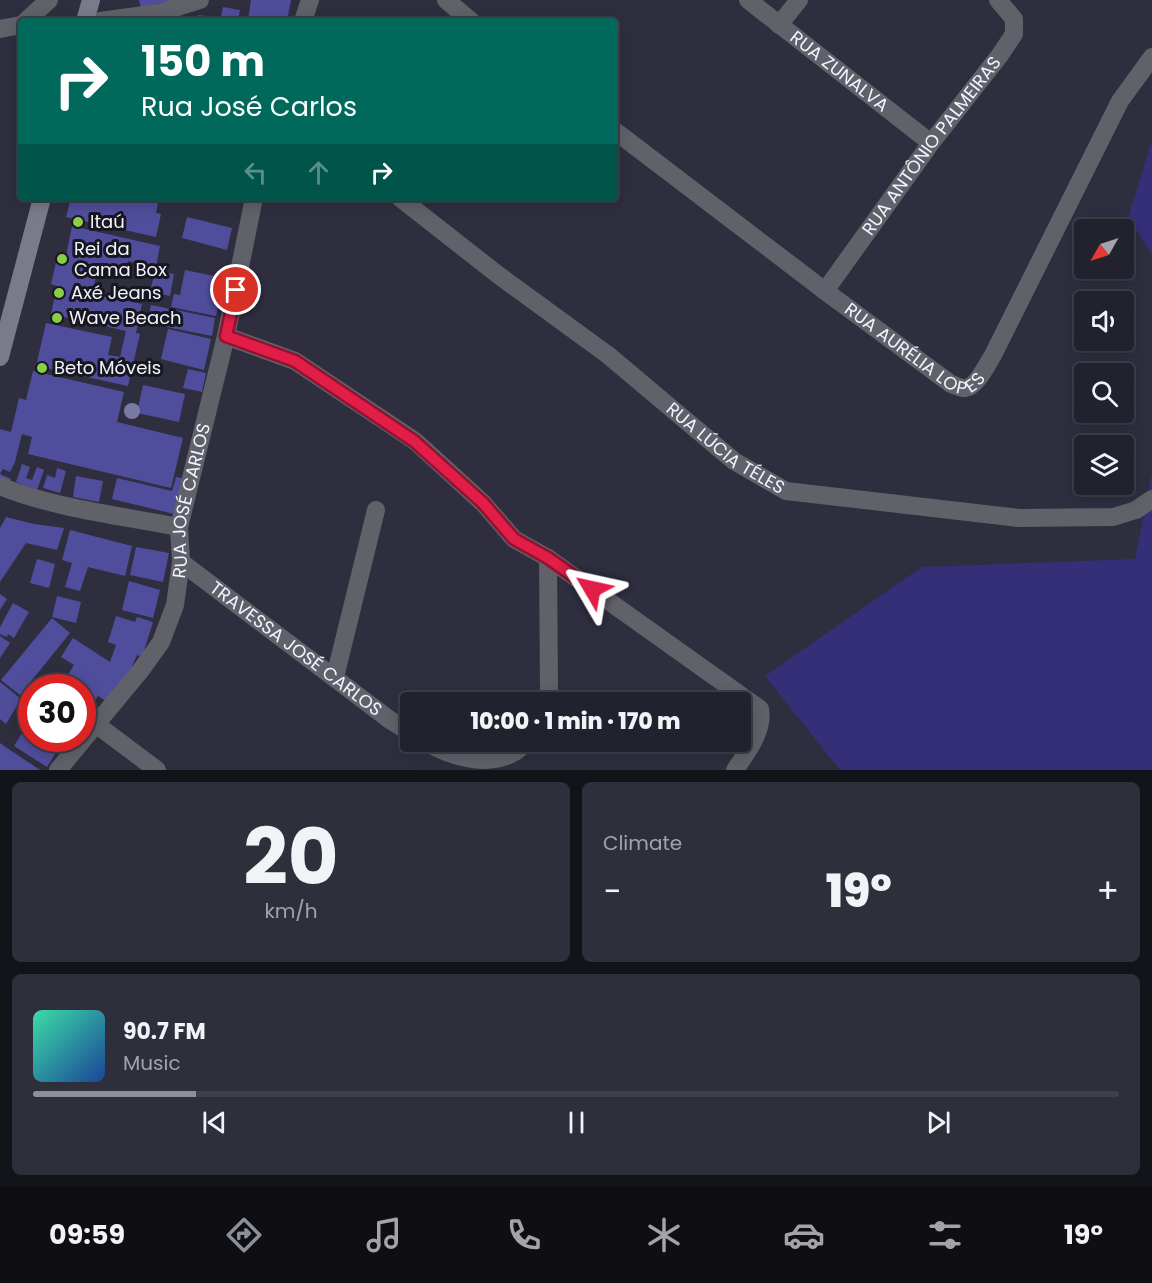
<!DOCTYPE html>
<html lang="en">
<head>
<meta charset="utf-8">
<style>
	:root { --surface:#22222f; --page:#2e2f3b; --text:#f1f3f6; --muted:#a2a4aa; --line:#3f3f4b; --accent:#8c9099 }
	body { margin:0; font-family:Poppins,sans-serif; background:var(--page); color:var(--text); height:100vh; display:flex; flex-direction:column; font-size:22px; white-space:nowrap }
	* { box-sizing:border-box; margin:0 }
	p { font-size:20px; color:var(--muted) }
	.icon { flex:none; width:33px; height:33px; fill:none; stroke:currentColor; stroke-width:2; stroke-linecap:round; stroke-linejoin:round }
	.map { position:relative; height:770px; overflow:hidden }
	.drawer { display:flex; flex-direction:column; gap:12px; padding:12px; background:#13131a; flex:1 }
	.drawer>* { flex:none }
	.banner { position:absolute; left:18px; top:18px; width:600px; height:183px; border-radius:6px; box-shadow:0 3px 15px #0003,0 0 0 2px var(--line); background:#00695c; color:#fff; overflow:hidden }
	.needle { width:39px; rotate:231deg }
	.buttons { position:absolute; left:1074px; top:219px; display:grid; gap:12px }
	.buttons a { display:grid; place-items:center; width:60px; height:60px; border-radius:6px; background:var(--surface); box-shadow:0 3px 15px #0003,0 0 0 2px var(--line); font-size:30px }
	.speed { position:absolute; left:18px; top:674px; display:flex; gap:12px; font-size:30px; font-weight:700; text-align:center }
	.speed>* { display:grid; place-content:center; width:78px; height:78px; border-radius:50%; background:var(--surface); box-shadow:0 3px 15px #0003,0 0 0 2px var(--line); line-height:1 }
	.speed .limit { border:9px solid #d22; background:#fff; color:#111 }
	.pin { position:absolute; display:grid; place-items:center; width:51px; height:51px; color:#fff; margin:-26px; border:3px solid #fff; border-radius:50%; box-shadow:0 2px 6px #0007 }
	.me { position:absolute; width:66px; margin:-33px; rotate:306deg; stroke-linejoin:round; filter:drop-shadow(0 0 4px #0008) }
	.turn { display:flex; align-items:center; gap:21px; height:126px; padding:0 24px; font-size:27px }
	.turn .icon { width:78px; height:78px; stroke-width:2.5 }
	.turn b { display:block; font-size:42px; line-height:51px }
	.lanes { display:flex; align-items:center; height:57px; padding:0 24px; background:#0003; justify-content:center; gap:30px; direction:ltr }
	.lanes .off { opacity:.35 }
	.big { font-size:45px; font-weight:800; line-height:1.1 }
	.drawer .widget { flex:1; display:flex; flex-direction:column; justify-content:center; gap:9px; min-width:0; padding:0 21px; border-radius:9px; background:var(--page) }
	.drawer .dial { align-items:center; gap:0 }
	.dial b { font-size:78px; line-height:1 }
	.song { display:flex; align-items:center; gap:18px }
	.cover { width:72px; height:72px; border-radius:9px; background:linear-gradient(135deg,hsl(160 70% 55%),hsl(220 70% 35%)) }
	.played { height:6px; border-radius:3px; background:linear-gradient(90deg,var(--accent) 15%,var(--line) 15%) }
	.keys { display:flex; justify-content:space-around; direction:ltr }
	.heat { display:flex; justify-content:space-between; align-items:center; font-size:33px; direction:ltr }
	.drawer .tiles { flex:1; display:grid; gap:12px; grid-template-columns:1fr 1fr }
	.widget:last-child { grid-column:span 2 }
	.trip { position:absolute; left:400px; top:692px; width:351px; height:60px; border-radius:6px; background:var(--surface); box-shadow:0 3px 15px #0003,0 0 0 2px var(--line); font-weight:800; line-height:60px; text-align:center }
	.tab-bar { display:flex; height:96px; justify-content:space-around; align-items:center; background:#0e0e13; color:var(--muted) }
	.tab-bar .icon { width:42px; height:42px }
	.tab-bar .selected { color:var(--accent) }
	.tab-bar b { font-size:27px; color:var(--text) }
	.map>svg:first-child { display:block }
	.green { fill:#352f78 }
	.building { fill:#504d9c }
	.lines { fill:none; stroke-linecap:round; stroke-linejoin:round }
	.street { stroke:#606169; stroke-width:18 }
	.secondary { stroke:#7a7b88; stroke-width:18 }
	.tree { fill:#7879a5 }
	.route-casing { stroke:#92132f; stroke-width:15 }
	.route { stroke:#e11d48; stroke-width:10 }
	.poi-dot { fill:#8ace47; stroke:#17171f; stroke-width:2 }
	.labels { text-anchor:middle; stroke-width:6; stroke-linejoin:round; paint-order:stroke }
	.street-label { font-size:18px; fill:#f2f3fe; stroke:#17171f }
	.poi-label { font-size:18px; fill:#f2f3fe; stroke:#17171f; text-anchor:start }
</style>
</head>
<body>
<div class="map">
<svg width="1152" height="770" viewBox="0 0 1152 770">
	<rect width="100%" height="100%" fill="#2e2e3f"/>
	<g class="green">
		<path d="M1152,140V254L1128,218Z"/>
		<path d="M1152,473V770H840L765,676L922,567L1135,559Z"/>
	</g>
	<g class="building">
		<path d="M139,0H169V1L141,8Z"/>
		<path d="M251,0H291L287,21L248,19Z"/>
		<path d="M223,7L240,10L238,21H220Z"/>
		<path d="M198,15L215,17L214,21H197Z"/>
		<path d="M71,198H159L156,213L161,214L156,237L66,217Z"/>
		<path d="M187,217L232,228L227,250L182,238Z"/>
		<path d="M72,226L160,246L156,267L128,261L126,269L99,264L92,294L142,304L136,333L140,334L128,386L36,366L46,323L112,337L108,355L120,357L126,331L51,314L57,286L51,284L58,254L66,256Z"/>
		<path d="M185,270L224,278L216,316L171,307L174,294L180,295Z"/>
		<path d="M155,271L174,274L170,296L150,292Z"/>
		<path d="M151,305L215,318L212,336L147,323Z"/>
		<path d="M168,329L211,339L204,370L161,359Z"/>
		<path d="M188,369L206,373L202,392L183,388Z"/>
		<path d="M33,371L124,392L117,422L183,438L171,488L28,454L32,437L22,434L15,462L10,472L3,469L0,474L11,479L6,488L0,485V429L11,432L19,398L26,400Z"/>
		<path d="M143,385L185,394L179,422L137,413Z"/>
		<path d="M22,464L30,467L26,478L32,480L37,467L44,470L37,490L16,482Z"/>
		<path d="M57,468L66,471L60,493L43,488L47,475L55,478Z"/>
		<path d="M76,476L103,481L99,502L73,497Z"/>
		<path d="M176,477L182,478L174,514L112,499L117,478L172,491Z"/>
		<path d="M6,517L34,524L64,528L57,550L26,543L0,582V528Z"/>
		<path d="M70,530L132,546L125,576L88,567L80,591L65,587L72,563L62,560Z"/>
		<path d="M136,547L169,553L163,582L130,575Z"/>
		<path d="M37,559L55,564L49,588L30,583Z"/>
		<path d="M129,581L160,590L153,618L122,610Z"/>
		<path d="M0,594L7,599L0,610Z"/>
		<path d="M57,596L81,602L76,623L52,617Z"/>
		<path d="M13,603L29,612L14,638L8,634L7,637L0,634V627Z"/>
		<path d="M116,616L135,622L137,617L153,622L142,657L137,655L130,671L109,703L98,696L90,708L82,703V687H60L74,665L61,657L73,638L110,662L116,645L108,642Z"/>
		<path d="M52,618L70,633L20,695L1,680Z"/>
		<path d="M0,636L10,643L0,658Z"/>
		<path d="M0,682L21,699L6,724L0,719Z"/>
		<path d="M82,707L94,714L82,727Z"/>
		<path d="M32,717V738H65L47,767L14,746Z"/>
		<path d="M0,743L7,748L40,770H0Z"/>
	</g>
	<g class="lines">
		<g class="street">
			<path d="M446,0L471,21"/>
			<path id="s1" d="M748,0L931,143"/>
			<path d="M26,21L49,0"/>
			<path d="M100,21L159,13L200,0"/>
			<path d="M303,21L310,0"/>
			<path d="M779,25L799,0"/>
			<path d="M0,29L21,25"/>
			<path id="s2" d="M615,131L825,291L951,384C955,385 961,389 965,388C976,388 988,363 993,355L1120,101L1152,57"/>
			<path id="s3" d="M400,198L497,274L608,355L734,461L786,491L1019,518L1113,517L1136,510L1152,499"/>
			<path id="s4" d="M825,291L931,143L1000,55L1014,34V19L998,0"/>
			<path d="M226,336L295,361L415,441L483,503L514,539L548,558L760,709C764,731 747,752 735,770"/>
			<path d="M0,486C53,508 122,516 179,527"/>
			<path id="s5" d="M181,562L390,720L411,733"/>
			<path d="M335,677L376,510"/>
			<path d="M546,702L549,689L548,558"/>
			<path d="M97,725L157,770"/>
			<path d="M424,741C449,756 486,768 513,753C518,751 523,745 527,741"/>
			<path id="s6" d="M58,770L141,670L161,642L175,605L181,562L179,527L226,336L254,198"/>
		</g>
		<g class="secondary">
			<path d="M85,21L91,0"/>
			<path d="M0,357L42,198"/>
		</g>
	</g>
	<circle class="tree" cx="132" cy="411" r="8"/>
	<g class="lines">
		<g class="route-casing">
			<path id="route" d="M236,290L226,336L295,361L414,441L483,503L514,539L548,558L592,589"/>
		</g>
		<use href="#route" class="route"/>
	</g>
	<g class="poi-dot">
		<circle cx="78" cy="222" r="6"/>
		<circle cx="62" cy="259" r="6"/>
		<circle cx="59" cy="293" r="6"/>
		<circle cx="57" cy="318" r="6"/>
		<circle cx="42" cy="368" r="6"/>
	</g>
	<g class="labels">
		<g class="street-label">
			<text dy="6" stroke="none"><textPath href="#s1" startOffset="116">RUA ZUNALVA</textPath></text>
			<text dy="6" stroke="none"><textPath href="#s4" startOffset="180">RUA ANTÔNIO PALMEIRAS</textPath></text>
			<text dy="6" stroke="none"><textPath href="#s2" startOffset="374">RUA AURÉLIA LOPES</textPath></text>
			<text dy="6" stroke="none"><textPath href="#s3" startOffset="411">RUA LÚCIA TÉLES</textPath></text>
			<text dy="6" stroke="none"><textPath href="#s6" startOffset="310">RUA JOSÉ CARLOS</textPath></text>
			<text dy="6" stroke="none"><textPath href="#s5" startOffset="144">TRAVESSA JOSÉ CARLOS</textPath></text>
		</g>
		<g class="poi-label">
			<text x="90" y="228">Itaú</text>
			<text x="74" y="255">Rei da<tspan x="74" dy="21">Cama Box</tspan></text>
			<text x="71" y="299">Axé Jeans</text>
			<text x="69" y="324">Wave Beach</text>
			<text x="54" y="374">Beto Móveis</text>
		</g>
	</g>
</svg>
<div class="buttons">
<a><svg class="needle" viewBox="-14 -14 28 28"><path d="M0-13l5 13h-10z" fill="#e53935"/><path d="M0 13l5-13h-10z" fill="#a2a4aa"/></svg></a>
<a><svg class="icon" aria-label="sound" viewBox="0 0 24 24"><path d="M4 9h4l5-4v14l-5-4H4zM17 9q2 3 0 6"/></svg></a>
<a><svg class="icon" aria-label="search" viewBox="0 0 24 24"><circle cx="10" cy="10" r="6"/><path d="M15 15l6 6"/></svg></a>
<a><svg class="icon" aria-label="layers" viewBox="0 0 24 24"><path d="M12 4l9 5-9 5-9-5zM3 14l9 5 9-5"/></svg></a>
</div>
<div class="speed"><div class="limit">30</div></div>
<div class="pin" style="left:236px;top:290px;background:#d93025"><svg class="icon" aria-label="arrive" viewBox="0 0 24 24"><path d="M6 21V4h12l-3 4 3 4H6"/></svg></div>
<svg class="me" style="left:592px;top:589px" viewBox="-20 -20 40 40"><path d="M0-17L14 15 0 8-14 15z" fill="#e11d48" stroke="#fff" stroke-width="4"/></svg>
<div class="trip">10:00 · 1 min · 170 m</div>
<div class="banner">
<div class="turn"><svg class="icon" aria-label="right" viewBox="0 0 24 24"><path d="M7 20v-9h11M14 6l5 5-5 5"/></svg><div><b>150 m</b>Rua José Carlos</div></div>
<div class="lanes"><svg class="icon off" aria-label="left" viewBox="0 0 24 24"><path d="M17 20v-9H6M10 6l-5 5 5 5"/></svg><svg class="icon off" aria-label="ahead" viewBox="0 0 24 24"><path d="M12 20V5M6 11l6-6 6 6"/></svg><svg class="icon" aria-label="right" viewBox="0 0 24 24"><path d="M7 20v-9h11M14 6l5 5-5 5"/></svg></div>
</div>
</div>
<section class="drawer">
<div class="tiles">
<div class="widget dial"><b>20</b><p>km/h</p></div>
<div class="widget"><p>Climate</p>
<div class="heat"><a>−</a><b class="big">19°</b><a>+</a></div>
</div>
<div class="widget">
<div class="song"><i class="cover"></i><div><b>90.7 FM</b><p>Music</p></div></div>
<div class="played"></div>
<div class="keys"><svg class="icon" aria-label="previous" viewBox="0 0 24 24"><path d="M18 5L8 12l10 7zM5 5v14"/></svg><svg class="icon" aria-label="pause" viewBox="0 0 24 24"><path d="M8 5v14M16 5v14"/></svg><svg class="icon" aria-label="next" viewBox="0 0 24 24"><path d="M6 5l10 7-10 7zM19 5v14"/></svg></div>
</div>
</div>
</section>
<nav class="tab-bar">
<b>09:59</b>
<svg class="icon selected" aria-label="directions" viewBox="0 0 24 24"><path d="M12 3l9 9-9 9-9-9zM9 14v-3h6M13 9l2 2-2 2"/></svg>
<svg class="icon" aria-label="music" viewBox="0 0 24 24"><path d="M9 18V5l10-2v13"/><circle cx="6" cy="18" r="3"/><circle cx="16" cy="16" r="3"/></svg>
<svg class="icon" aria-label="phone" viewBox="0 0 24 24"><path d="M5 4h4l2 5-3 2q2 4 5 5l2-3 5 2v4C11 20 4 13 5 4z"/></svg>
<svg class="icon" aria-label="climate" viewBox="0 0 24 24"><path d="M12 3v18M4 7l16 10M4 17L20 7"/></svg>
<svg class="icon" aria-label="car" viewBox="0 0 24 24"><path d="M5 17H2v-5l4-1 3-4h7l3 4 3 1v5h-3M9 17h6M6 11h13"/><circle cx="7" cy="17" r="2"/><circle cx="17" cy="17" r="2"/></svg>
<svg class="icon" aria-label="filters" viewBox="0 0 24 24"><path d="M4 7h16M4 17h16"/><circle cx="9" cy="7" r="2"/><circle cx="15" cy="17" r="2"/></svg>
<b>19°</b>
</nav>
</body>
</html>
